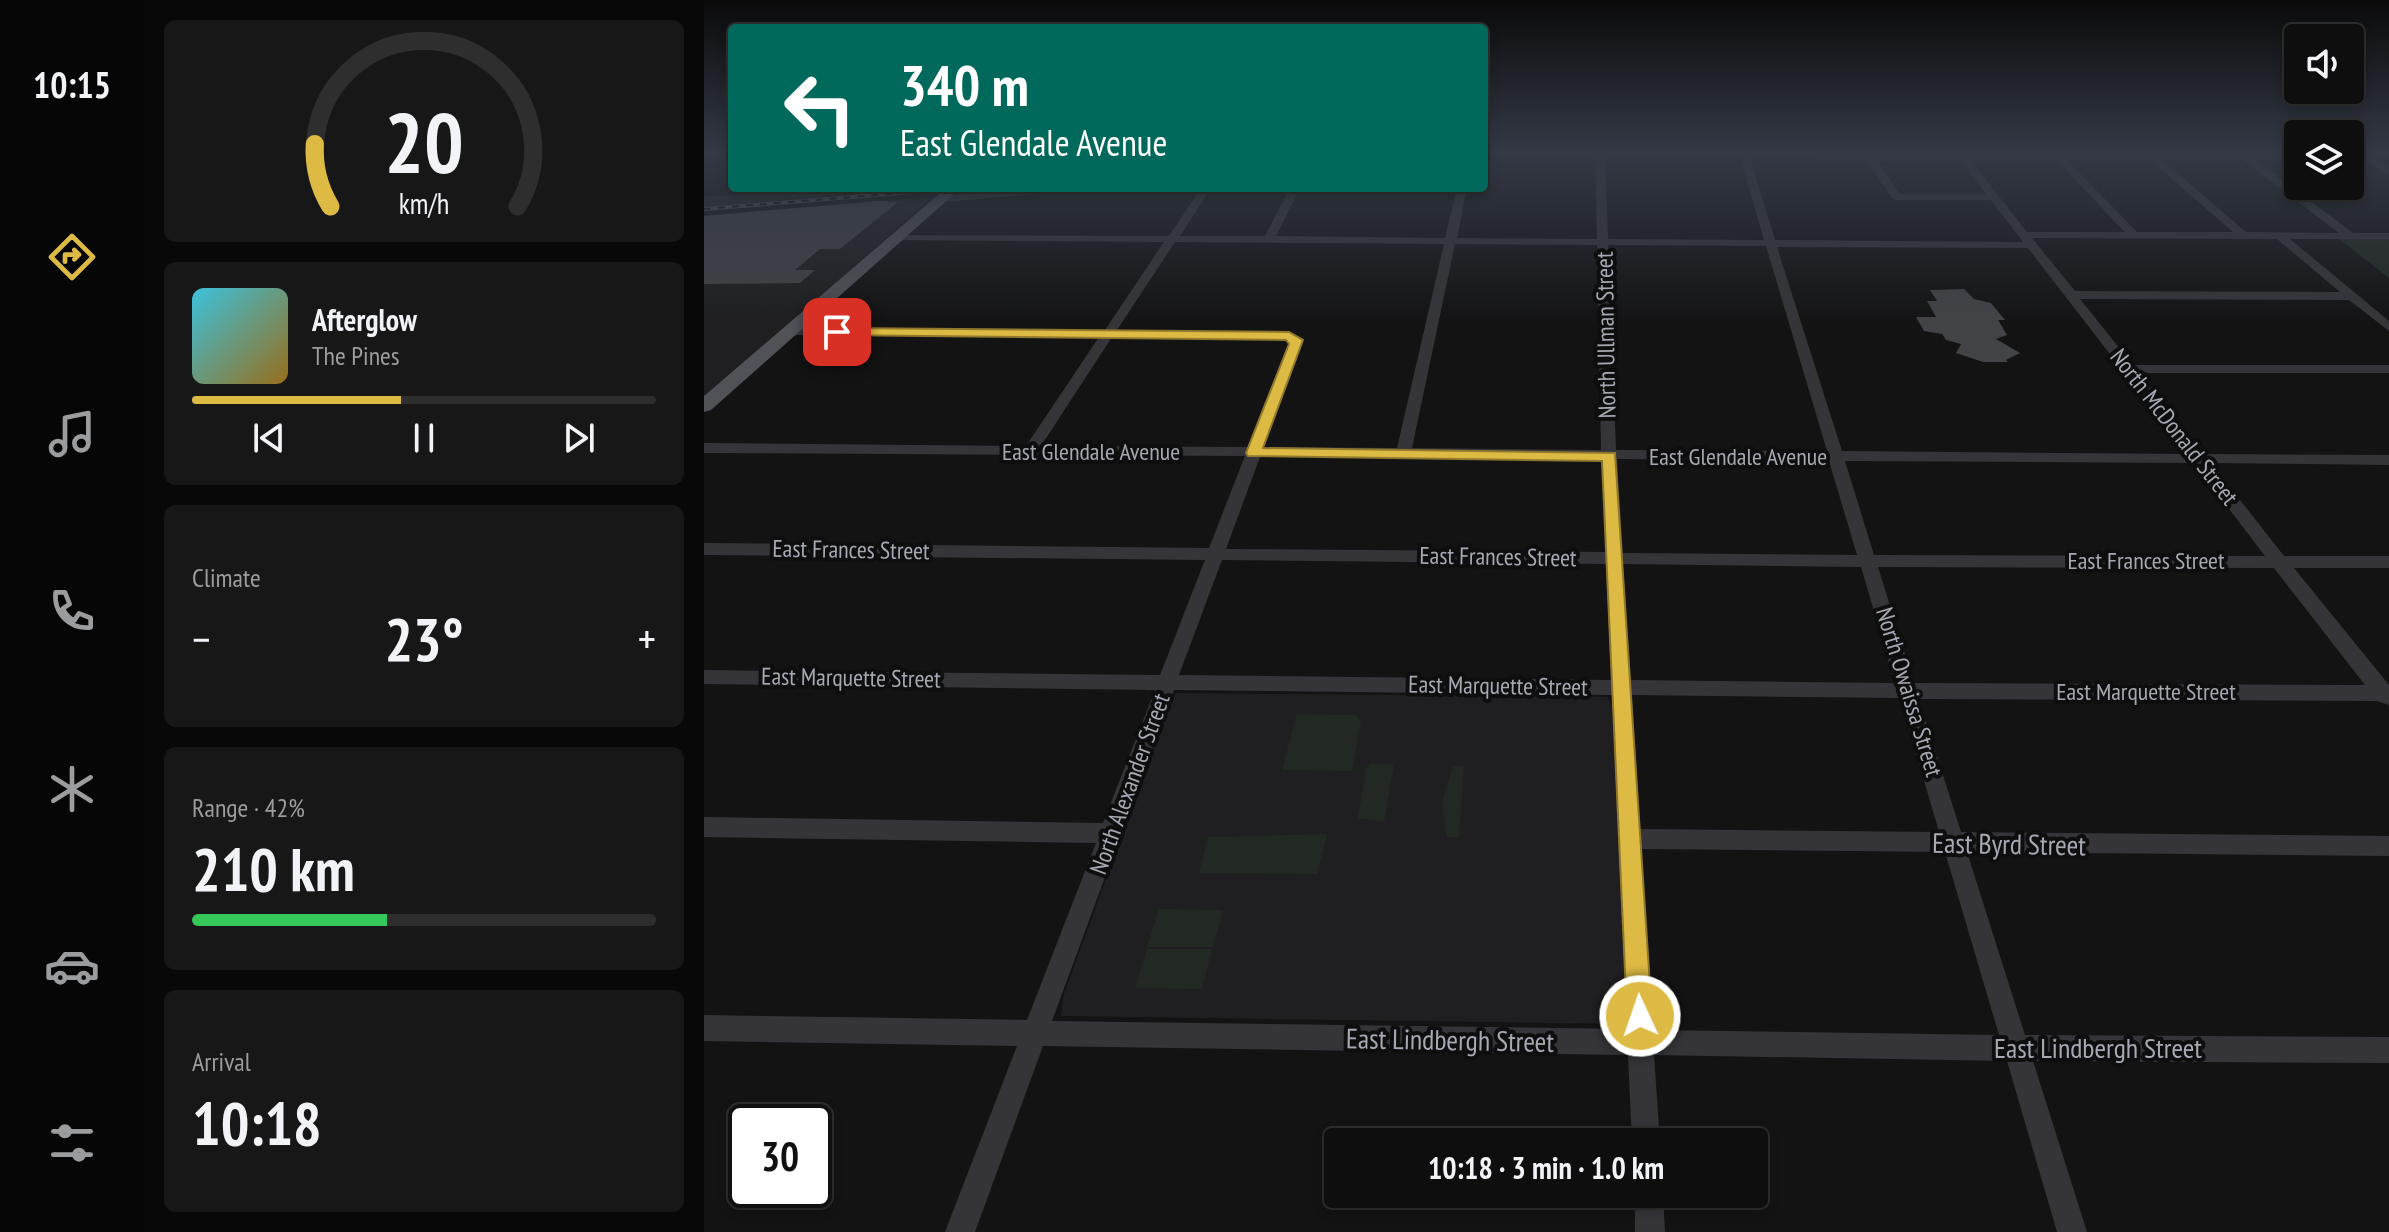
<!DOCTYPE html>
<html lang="en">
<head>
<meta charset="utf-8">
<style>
	:root { --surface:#0e0e0f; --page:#171718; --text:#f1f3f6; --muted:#9b9c9e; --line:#2e2e2f; --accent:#ddba43 }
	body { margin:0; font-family:"PT Sans Narrow",sans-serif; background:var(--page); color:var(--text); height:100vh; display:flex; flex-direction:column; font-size:30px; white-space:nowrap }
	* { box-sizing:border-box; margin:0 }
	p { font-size:26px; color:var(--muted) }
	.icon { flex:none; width:44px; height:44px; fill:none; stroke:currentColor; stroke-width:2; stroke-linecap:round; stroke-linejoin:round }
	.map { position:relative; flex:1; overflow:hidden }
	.sheet { display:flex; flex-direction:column; gap:20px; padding:20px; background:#080808; width:560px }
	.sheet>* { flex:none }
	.top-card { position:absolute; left:24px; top:24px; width:760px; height:168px; border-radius:8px; box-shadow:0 4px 12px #0003,0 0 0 2px var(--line); background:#00695c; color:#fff; overflow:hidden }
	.fabs { position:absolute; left:1580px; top:24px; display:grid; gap:16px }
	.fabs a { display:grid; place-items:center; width:80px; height:80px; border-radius:8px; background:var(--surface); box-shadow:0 4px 12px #0003,0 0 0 2px var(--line); font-size:40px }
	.speed { position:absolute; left:24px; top:1104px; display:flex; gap:16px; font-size:40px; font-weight:700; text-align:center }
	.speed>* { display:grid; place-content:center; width:104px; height:104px; border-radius:50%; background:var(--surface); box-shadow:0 4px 12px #0003,0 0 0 2px var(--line); line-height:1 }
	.speed .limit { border:4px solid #111; border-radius:12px; background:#fff; color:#111 }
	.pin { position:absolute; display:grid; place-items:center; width:68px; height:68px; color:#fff; margin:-34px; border-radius:16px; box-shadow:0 4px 12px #0006 }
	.me { position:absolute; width:88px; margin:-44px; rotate:357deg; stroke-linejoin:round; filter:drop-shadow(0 0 6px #0008) }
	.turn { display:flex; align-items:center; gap:28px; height:168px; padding:0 40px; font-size:36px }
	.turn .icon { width:104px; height:104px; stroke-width:2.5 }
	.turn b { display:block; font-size:56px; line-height:68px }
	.big { font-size:60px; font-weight:800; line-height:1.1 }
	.sheet .card { flex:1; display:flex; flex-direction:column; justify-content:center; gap:12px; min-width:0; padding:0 28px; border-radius:12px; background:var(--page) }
	.sheet .dial { align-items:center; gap:0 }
	.dial svg { height:208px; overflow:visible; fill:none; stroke:var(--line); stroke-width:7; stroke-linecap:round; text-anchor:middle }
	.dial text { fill:var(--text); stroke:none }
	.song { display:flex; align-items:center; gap:24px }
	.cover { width:96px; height:96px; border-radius:12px; background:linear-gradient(135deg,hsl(190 70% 55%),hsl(40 70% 35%)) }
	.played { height:8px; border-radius:4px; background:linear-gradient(90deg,var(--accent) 45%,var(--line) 45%) }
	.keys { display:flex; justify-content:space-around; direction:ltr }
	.heat { display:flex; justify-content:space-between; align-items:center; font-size:44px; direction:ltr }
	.charge { height:12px; border-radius:6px; background:linear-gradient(90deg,#34c759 42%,var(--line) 0) }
	.trip { position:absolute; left:620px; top:1128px; width:444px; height:80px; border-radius:8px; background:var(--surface); box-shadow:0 4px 12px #0003,0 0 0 2px var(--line); font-weight:800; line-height:80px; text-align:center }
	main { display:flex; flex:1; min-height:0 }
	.tab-bar { display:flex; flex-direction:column; width:144px; justify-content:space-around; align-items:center; background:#060606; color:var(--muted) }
	.tab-bar .icon { width:56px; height:56px }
	.tab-bar .on { color:var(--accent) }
	.tab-bar b { font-size:36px; color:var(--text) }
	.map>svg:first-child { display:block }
	.built { fill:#1f1f21 }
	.green { fill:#222923 }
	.building { fill:#424347 }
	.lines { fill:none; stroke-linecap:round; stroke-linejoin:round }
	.minor { fill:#353539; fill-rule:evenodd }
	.major { fill:#515258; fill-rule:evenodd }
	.rail-casing { stroke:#505156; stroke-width:4 }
	.rail { stroke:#0e0e0f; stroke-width:2; stroke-dasharray:7; stroke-linecap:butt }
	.route { fill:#ddba43; stroke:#90792c; stroke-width:2 }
	.labels { text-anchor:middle; stroke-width:8; stroke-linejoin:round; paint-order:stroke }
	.street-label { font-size:24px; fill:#a6a9b3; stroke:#0e0e0f }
	.near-street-label { font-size:28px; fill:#a6a9b3; stroke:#0e0e0f }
</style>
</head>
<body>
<main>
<nav class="tab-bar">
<b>10:15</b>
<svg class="icon on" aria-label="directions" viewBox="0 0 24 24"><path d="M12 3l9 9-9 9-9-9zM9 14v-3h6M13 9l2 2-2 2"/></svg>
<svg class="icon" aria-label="music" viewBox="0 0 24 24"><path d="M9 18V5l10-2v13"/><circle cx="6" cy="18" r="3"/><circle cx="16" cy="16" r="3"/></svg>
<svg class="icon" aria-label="phone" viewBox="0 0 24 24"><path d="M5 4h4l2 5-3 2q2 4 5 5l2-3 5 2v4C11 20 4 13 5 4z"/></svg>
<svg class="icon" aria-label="climate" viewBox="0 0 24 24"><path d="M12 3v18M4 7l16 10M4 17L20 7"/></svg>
<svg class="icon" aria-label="car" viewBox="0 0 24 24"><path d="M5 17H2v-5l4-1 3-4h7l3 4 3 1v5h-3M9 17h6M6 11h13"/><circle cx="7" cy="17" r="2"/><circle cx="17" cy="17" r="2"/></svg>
<svg class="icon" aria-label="filters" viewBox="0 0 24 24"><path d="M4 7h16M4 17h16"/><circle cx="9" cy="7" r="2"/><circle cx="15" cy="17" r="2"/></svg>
</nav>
<section class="sheet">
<div class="card dial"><svg viewBox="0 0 100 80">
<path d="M14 69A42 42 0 1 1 86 69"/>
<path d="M14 69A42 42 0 0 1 8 45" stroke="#ddba43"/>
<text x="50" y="56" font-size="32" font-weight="700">20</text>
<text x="50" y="72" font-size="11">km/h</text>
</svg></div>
<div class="card">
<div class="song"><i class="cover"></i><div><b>Afterglow</b><p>The Pines</p></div></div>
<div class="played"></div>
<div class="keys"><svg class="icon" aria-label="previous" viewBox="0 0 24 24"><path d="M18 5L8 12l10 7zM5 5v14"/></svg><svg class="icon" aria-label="pause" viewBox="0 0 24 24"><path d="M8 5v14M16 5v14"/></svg><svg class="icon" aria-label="next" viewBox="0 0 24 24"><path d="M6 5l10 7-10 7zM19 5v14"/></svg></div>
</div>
<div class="card"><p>Climate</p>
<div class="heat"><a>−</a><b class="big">23°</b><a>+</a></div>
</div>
<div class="card"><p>Range · 42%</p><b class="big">210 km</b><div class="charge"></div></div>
<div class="card"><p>Arrival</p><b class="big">10:18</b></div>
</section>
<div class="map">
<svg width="1685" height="1232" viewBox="0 0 1685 1232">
	<rect width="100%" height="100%" fill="#131314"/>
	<g class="built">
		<path d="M228,197L132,283L0,396V215Z"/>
		<path d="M473,693L904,697L908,707L912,784L922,1014L919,1024L357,1016L359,997L468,698Z"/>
	</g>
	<g class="green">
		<path d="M111,188H213L0,207V197Z"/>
		<path d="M1635,239H1685V278Z"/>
		<path d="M593,714L651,715L657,721L648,771L578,770Z"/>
		<path d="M666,764H690L680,822L654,818L662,769Z"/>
		<path d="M749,765L760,766L755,837H743L738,803Z"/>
		<path d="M623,834L613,874L495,873L504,837Z"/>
		<path d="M455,909L519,910L509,947H443Z"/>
		<path d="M443,949H508L498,989L431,988Z"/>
	</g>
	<g class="building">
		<path d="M175,201L194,202L136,249H116L91,270H111L96,283L0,284V216Z"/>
		<path d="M1226,290L1260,289L1270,299L1287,303L1301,320H1294L1303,335L1292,339L1316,353L1302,360L1304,362H1279L1252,353L1257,344L1242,340L1238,334L1220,331L1212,317H1232L1223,301H1233Z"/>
	</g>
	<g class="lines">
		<g class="minor">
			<path d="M780,152H798L780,156Z"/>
			<path d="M891,152H901L904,239L1060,240L1035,152H1044L1071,240L1319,242L1287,200H1193L1189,199L1163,161H1120L1115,158L1120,155H1159L1158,152H1166L1169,155H1252L1251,152H1260L1262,155H1347L1349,152L1357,155L1594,154V160H1552L1649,233H1685V239H1586L1685,321V331L1645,300L1376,299L1429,365H1685V373H1435L1500,454L1685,455V465L1507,463L1580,556H1685V568H1590L1685,685V705L1673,701L1215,699L1257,832L1685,836V856L1263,852L1321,1035L1685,1037V1063L1329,1061L1383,1232H1353L1303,1061L950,1055L956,1142H928L924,1055L339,1046L271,1232H241L313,1046L0,1041V1015L323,1020L392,843L0,837V817L399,823L451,690L0,684V670L456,675L501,560L0,555V543L505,548L541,456L0,453V443L322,446L395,337L84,335L78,331L84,327L401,330L460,242L190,240L186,239V235L465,236L497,188H507L476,236H561L586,188H596L572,236L741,238L753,188H763L753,238L893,239ZM1352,160L1421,232H1323L1267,161ZM1363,160H1446L1529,232H1433ZM1458,160H1539L1635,233L1542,232ZM1173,161H1257L1282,194H1196ZM1328,238L1573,239L1636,292L1371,291ZM471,242L740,244L693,448L559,447L598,340L580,331L413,330ZM751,244L893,245L897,450L708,448ZM904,245L1062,246L1123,451L912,450ZM1073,247L1324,248L1483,454L1138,451ZM408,337L578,339L585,342L544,447L337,446ZM556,457L898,459L902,552L522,549ZM913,459L1125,461L1153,555L919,553ZM1141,461L1490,463L1561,556L1170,555ZM518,560L902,564L907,680L475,675ZM919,564L1157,567L1191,683L927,680ZM1174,567L1570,568L1661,685L1210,683ZM470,690L908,695L923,1029L348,1021ZM928,695L1196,698L1235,832L936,829ZM937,849L1241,852L1295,1035L949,1030Z"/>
			<path d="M1649,152H1660L1685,168V175Z"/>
			<path d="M336,188H379L374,191L238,202L233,199L238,196Z"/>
			<path d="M931,1194H959L961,1232H931Z"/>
		</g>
		<path class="major" d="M242,188H257L7,410L0,412V396Z"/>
		<g class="rail-casing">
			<path id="rail" d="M0,209L259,188"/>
		</g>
		<use href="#rail" class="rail"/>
	</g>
	<linearGradient id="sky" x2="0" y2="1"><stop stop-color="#0a0a0b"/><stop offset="0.47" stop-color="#333945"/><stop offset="1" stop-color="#333945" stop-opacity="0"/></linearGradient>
	<rect width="1685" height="324" fill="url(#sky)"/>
	<path class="route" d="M133,328L585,332L599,340L559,448L911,453L948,1016L945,1025L936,1029L927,1025L923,1016L898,461L544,456L542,453L585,344L582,340L128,335V329Z"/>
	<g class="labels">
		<g class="street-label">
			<text transform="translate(902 335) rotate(-91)" y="8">North Ullman Street</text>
			<text transform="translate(1470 427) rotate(52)" y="8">North McDonald Street</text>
			<text x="387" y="460">East Glendale Avenue</text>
			<text x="1034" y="465">East Glendale Avenue</text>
			<text transform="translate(147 550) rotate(1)" y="8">East Frances Street</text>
			<text transform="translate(794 557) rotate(1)" y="8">East Frances Street</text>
			<text x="1442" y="569">East Frances Street</text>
			<text transform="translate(147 678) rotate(1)" y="8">East Marquette Street</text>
			<text transform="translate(794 686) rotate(1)" y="8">East Marquette Street</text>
			<text transform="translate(1205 692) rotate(73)" y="8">North Owaissa Street</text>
			<text x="1442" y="700">East Marquette Street</text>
			<text transform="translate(426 784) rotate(-70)" y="8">North Alexander Street</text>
		</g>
		<g class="near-street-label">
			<text transform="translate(1305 844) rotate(1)" y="10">East Byrd Street</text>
			<text transform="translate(746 1040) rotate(1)" y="10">East Lindbergh Street</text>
			<text x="1394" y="1058">East Lindbergh Street</text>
		</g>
	</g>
</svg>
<div class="fabs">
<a><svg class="icon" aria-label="sound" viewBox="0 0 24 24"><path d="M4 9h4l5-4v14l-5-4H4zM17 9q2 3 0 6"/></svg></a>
<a><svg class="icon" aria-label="layers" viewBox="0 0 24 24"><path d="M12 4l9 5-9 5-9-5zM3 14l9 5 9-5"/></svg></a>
</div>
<div class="speed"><div class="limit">30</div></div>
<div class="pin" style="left:133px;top:332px;background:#d93025"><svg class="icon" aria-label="arrive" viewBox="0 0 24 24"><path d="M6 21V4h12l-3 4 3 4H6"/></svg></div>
<svg class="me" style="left:936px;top:1016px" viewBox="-20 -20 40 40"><circle r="17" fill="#ddba43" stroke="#fff" stroke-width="3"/><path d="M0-11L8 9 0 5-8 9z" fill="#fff"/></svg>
<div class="trip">10:18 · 3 min · 1.0 km</div>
<div class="top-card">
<div class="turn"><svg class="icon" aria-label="left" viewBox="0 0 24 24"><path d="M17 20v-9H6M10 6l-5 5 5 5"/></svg><div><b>340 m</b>East Glendale Avenue</div></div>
</div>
</div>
</main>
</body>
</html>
